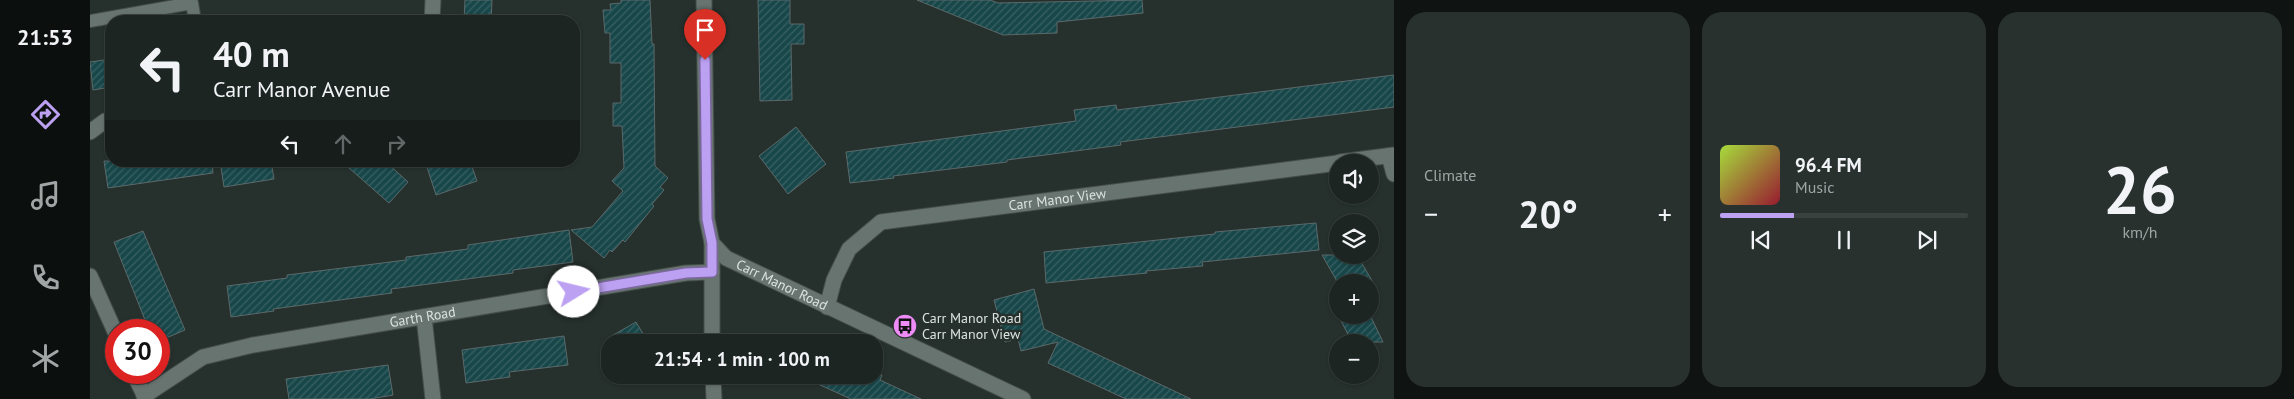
<!DOCTYPE html>
<html lang="en">
<head>
<meta charset="utf-8">
<style>
	:root { --surface:#1c2522; --page:#29312f; --text:#f1f3f6; --muted:#a0a5a5; --line:#3a4240; --accent:#bca0f2 }
	body { margin:0; font-family:"PT Sans",sans-serif; background:var(--page); color:var(--text); height:100vh; display:flex; flex-direction:column; font-size:19px; white-space:nowrap }
	* { box-sizing:border-box; margin:0 }
	p { font-size:16px; color:var(--muted) }
	.icon { flex:none; width:28px; height:28px; fill:none; stroke:currentColor; stroke-width:2; stroke-linecap:round; stroke-linejoin:round }
	.map { position:relative; flex:1; overflow:hidden }
	.details { display:flex; flex-direction:column; gap:12px; padding:12px; background:#0f1413; width:900px }
	.details>* { flex:none }
	.hud { position:absolute; left:15px; top:15px; width:475px; height:152px; border-radius:20px; box-shadow:0 1px 4px #0004,0 0 0 1px var(--line); background:#1c2522; color:var(--text); overflow:hidden }
	.buttons { position:absolute; left:1239px; top:154px; display:grid; gap:10px }
	.buttons a { display:grid; place-items:center; width:50px; height:50px; border-radius:50%; background:var(--surface); box-shadow:0 1px 4px #0004,0 0 0 1px var(--line); font-size:25px }
	.speed { position:absolute; left:15px; top:319px; display:flex; gap:10px; font-size:25px; font-weight:700; text-align:center }
	.speed>* { display:grid; place-content:center; width:65px; height:65px; border-radius:50%; background:var(--surface); box-shadow:0 1px 4px #0004,0 0 0 1px var(--line); line-height:1 }
	.speed .limit { border:8px solid #d22; background:#fff; color:#111 }
	.pin { position:absolute; display:grid; place-items:center; width:42px; height:42px; color:#fff; margin:-51px -21px; border-radius:50% 50% 50% 0; rotate:-45deg; box-shadow:0 0 5px #0007 }
	.pin .icon { rotate:45deg }
	.me { position:absolute; width:55px; margin:-28px; rotate:81deg; stroke-linejoin:round; filter:drop-shadow(0 0 4px #0008) }
	.turn { display:flex; align-items:center; gap:18px; height:105px; padding:0 25px; font-size:22px }
	.turn .icon { width:65px; height:65px; stroke-width:2.5 }
	.turn b { display:block; font-size:35px; line-height:42px }
	.lanes { display:flex; align-items:center; height:48px; padding:0 25px; background:#0003; justify-content:center; gap:25px; direction:ltr }
	.lanes .off { opacity:.35 }
	.big { font-size:38px; font-weight:700; line-height:1.1 }
	.details .widget { flex:1; display:flex; flex-direction:column; justify-content:center; gap:8px; min-width:0; padding:0 18px; border-radius:20px; background:var(--page) }
	.details .dial { align-items:center; gap:0 }
	.dial b { font-size:65px; line-height:1 }
	.song { display:flex; align-items:center; gap:15px }
	.cover { width:60px; height:60px; border-radius:8px; background:linear-gradient(135deg,hsl(80 70% 55%),hsl(350 70% 35%)) }
	.played { height:5px; border-radius:2px; background:linear-gradient(90deg,var(--accent) 30%,var(--line) 30%) }
	.keys { display:flex; justify-content:space-around; direction:ltr }
	.heat { display:flex; justify-content:space-between; align-items:center; font-size:28px; direction:ltr }
	.details .tiles { flex:1; display:grid; gap:12px; grid-template-columns:repeat(3,1fr) }
	.trip { position:absolute; left:511px; top:334px; width:282px; height:50px; border-radius:20px; background:var(--surface); box-shadow:0 1px 4px #0004,0 0 0 1px var(--line); font-weight:700; line-height:50px; text-align:center }
	main { display:flex; flex:1; min-height:0 }
	.dock { display:flex; flex-direction:column; width:90px; justify-content:space-around; align-items:center; background:#0b0f0e; color:var(--muted) }
	.dock .icon { width:35px; height:35px }
	.dock .on { color:var(--accent) }
	.dock b { font-size:22px; color:var(--text) }
	.map>svg:first-child { display:block }
	.building { fill:url(#building-hatch); stroke:#5b696a }
	.lines { fill:none; stroke-linecap:round; stroke-linejoin:round }
	.service-casing { stroke:#444d4a; stroke-width:14 }
	.minor-casing { stroke:#444d4a; stroke-width:17 }
	.tertiary-casing { stroke:#444d4a; stroke-width:17 }
	.service { stroke:#68746f; stroke-width:12 }
	.minor { stroke:#68746f; stroke-width:15 }
	.tertiary { stroke:#68746f; stroke-width:15 }
	.route-casing { stroke:#7a689d; stroke-width:12 }
	.route { stroke:#bca0f2; stroke-width:9 }
	.labels { text-anchor:middle; stroke-width:5; stroke-linejoin:round; paint-order:stroke }
	.street-label { font-size:14px; fill:#dbe2e0; stroke:#26312d }
	.poi-label { font-size:14px; fill:#dbe2e0; stroke:#26312d; text-anchor:start }
</style>
</head>
<body>
<main>
<nav class="dock">
<b>21:53</b>
<svg class="icon on" aria-label="directions" viewBox="0 0 24 24"><path d="M12 3l9 9-9 9-9-9zM9 14v-3h6M13 9l2 2-2 2"/></svg>
<svg class="icon" aria-label="music" viewBox="0 0 24 24"><path d="M9 18V5l10-2v13"/><circle cx="6" cy="18" r="3"/><circle cx="16" cy="16" r="3"/></svg>
<svg class="icon" aria-label="phone" viewBox="0 0 24 24"><path d="M5 4h4l2 5-3 2q2 4 5 5l2-3 5 2v4C11 20 4 13 5 4z"/></svg>
<svg class="icon" aria-label="climate" viewBox="0 0 24 24"><path d="M12 3v18M4 7l16 10M4 17L20 7"/></svg>
</nav>
<div class="map">
<svg width="1304" height="399" viewBox="0 0 1304 399">
	<defs>
		<pattern id="building-hatch" width="6" height="6" patternUnits="userSpaceOnUse" patternTransform="scale(1.25)"><rect width="6" height="6" fill="#18474a"/><path d="M-1 1l2-2M0 6l6-6M5 7l2-2" fill="none" stroke="#396164"/></pattern>
	</defs>
	<rect width="100%" height="100%" fill="#26312d"/>
	<g class="building">
		<path d="M375,0H402L401,21H374Z"/>
		<path d="M531,0H560L562,44H564L565,166L578,178L570,187L574,190L562,204L564,206L535,242L533,240L522,252L520,250L514,258L481,230L502,227L533,191L522,181L534,168L532,126H523V103H531V63H520V33H515L513,10H521L520,4L531,3Z"/>
		<path d="M668,0H700V24H714V44H701L702,100L670,101Z"/>
		<path d="M827,0H900L908,3L1052,0L1053,13L967,22V33L913,35Z"/>
		<path d="M21,59V87L3,90L0,62Z"/>
		<path d="M1304,75V107L1030,142L1031,145L917,160V162L803,176L804,178L760,183L756,152L986,121L984,110L1026,105L1027,110Z"/>
		<path d="M706,127L736,164L698,194L669,156Z"/>
		<path d="M14,161H122L123,173L18,188Z"/>
		<path d="M130,161H181L184,179L134,187Z"/>
		<path d="M251,161H295L318,182L299,203Z"/>
		<path d="M335,161H380L387,181L346,195Z"/>
		<path d="M1226,223L1229,250L1112,262L1113,266L1056,271L1057,273L956,283L954,252L1125,234V232Z"/>
		<path d="M479,230L483,262L423,270V273L301,289L302,293L183,309L184,311L141,317L137,286L197,278V275L316,260V257L378,249V245Z"/>
		<path d="M53,231L95,330L69,341V330H59L24,242Z"/>
		<path d="M1232,255H1267L1284,284L1280,286V282L1248,283Z"/>
		<path d="M944,289L954,329L1101,399H1036L958,363L968,342L931,351L928,339L915,342L904,300Z"/>
		<path d="M1252,315H1280L1293,342H1262L1249,317Z"/>
		<path d="M546,322L558,342H521L518,338Z"/>
		<path d="M474,336L478,365L419,372L420,377L376,383L372,350Z"/>
		<path d="M298,365L303,395L280,399H199L196,379Z"/>
		<path d="M708,375H792L790,380L831,399H761Z"/>
	</g>
	<g class="lines">
		<g class="service-casing">
			<path id="service" d="M0,21L102,3L105,21"/>
		</g>
		<g class="minor-casing">
			<g id="minor">
				<path d="M342,21L343,0"/>
				<path d="M0,132L15,121L21,120"/>
				<path d="M1299,156L1304,174"/>
				<path d="M1250,162L1304,155"/>
				<path d="M622,243V342"/>
				<path d="M0,276L26,334"/>
				<path id="s1" d="M737,307L744,280L759,249L791,222L1248,163"/>
				<path d="M334,317L343,399"/>
				<path d="M43,372L56,399"/>
				<path d="M623,375L624,399"/>
				<path id="s2" d="M54,396L113,357L163,345L596,273L622,272"/>
			</g>
		</g>
		<g class="tertiary-casing">
			<g id="tertiary">
				<path id="s3" d="M614,0L617,219L622,243L636,258L933,399"/>
			</g>
		</g>
		<use href="#service" class="service"/>
		<use href="#minor" class="minor"/>
		<use href="#tertiary" class="tertiary"/>
	</g>
	<g class="lines">
		<g class="route-casing">
			<path id="route" d="M484,292L596,273L622,272V243L617,219L615,60"/>
		</g>
		<use href="#route" class="route"/>
	</g>
	<defs>
		<g id="bus-disc" transform="scale(1.25)"><circle r="9.5" fill="#ef8bf7" stroke="#26312d"/><path d="M-5-6H5V4H4V6H2V4H-2V6H-4V4H-5ZM-3.5-4V0h7V-4ZM-3.5 1.2v1.5H-2V1.2ZM2 1.2v1.5H3.5V1.2Z" fill="#111"/></g>
	</defs>
	<g fill-rule="evenodd">
		<use href="#bus-disc" x="815" y="326"/>
	</g>
	<g class="labels">
		<g class="street-label">
			<text dy="5" stroke="none"><textPath href="#s1" startOffset="282">Carr Manor View</textPath></text>
			<text dy="5" stroke="none"><textPath href="#s3" startOffset="326">Carr Manor Road</textPath></text>
			<text dy="5" stroke="none"><textPath href="#s2" startOffset="294">Garth Road</textPath></text>
		</g>
		<g class="poi-label">
			<text x="832" y="323">Carr Manor Road<tspan x="832" dy="16">Carr Manor View</tspan></text>
		</g>
	</g>
</svg>
<div class="buttons">
<a><svg class="icon" aria-label="sound" viewBox="0 0 24 24"><path d="M4 9h4l5-4v14l-5-4H4zM17 9q2 3 0 6"/></svg></a>
<a><svg class="icon" aria-label="layers" viewBox="0 0 24 24"><path d="M12 4l9 5-9 5-9-5zM3 14l9 5 9-5"/></svg></a>
<a>+</a>
<a>−</a>
</div>
<div class="speed"><div class="limit">30</div></div>
<div class="pin" style="left:615px;top:60px;background:#d93025"><svg class="icon" aria-label="arrive" viewBox="0 0 24 24"><path d="M6 21V4h12l-3 4 3 4H6"/></svg></div>
<svg class="me" style="left:484px;top:292px" viewBox="-20 -20 40 40"><circle r="19" fill="#fff"/><path d="M0-13L10 11 0 6-10 11z" fill="#bca0f2"/></svg>
<div class="trip">21:54 · 1 min · 100 m</div>
<div class="hud">
<div class="turn"><svg class="icon" aria-label="left" viewBox="0 0 24 24"><path d="M17 20v-9H6M10 6l-5 5 5 5"/></svg><div><b>40 m</b>Carr Manor Avenue</div></div>
<div class="lanes"><svg class="icon" aria-label="left" viewBox="0 0 24 24"><path d="M17 20v-9H6M10 6l-5 5 5 5"/></svg><svg class="icon off" aria-label="ahead" viewBox="0 0 24 24"><path d="M12 20V5M6 11l6-6 6 6"/></svg><svg class="icon off" aria-label="right" viewBox="0 0 24 24"><path d="M7 20v-9h11M14 6l5 5-5 5"/></svg></div>
</div>
</div>
<section class="details">
<div class="tiles">
<div class="widget"><p>Climate</p>
<div class="heat"><a>−</a><b class="big">20°</b><a>+</a></div>
</div>
<div class="widget">
<div class="song"><i class="cover"></i><div><b>96.4 FM</b><p>Music</p></div></div>
<div class="played"></div>
<div class="keys"><svg class="icon" aria-label="previous" viewBox="0 0 24 24"><path d="M18 5L8 12l10 7zM5 5v14"/></svg><svg class="icon" aria-label="pause" viewBox="0 0 24 24"><path d="M8 5v14M16 5v14"/></svg><svg class="icon" aria-label="next" viewBox="0 0 24 24"><path d="M6 5l10 7-10 7zM19 5v14"/></svg></div>
</div>
<div class="widget dial"><b>26</b><p>km/h</p></div>
</div>
</section>
</main>
</body>
</html>
